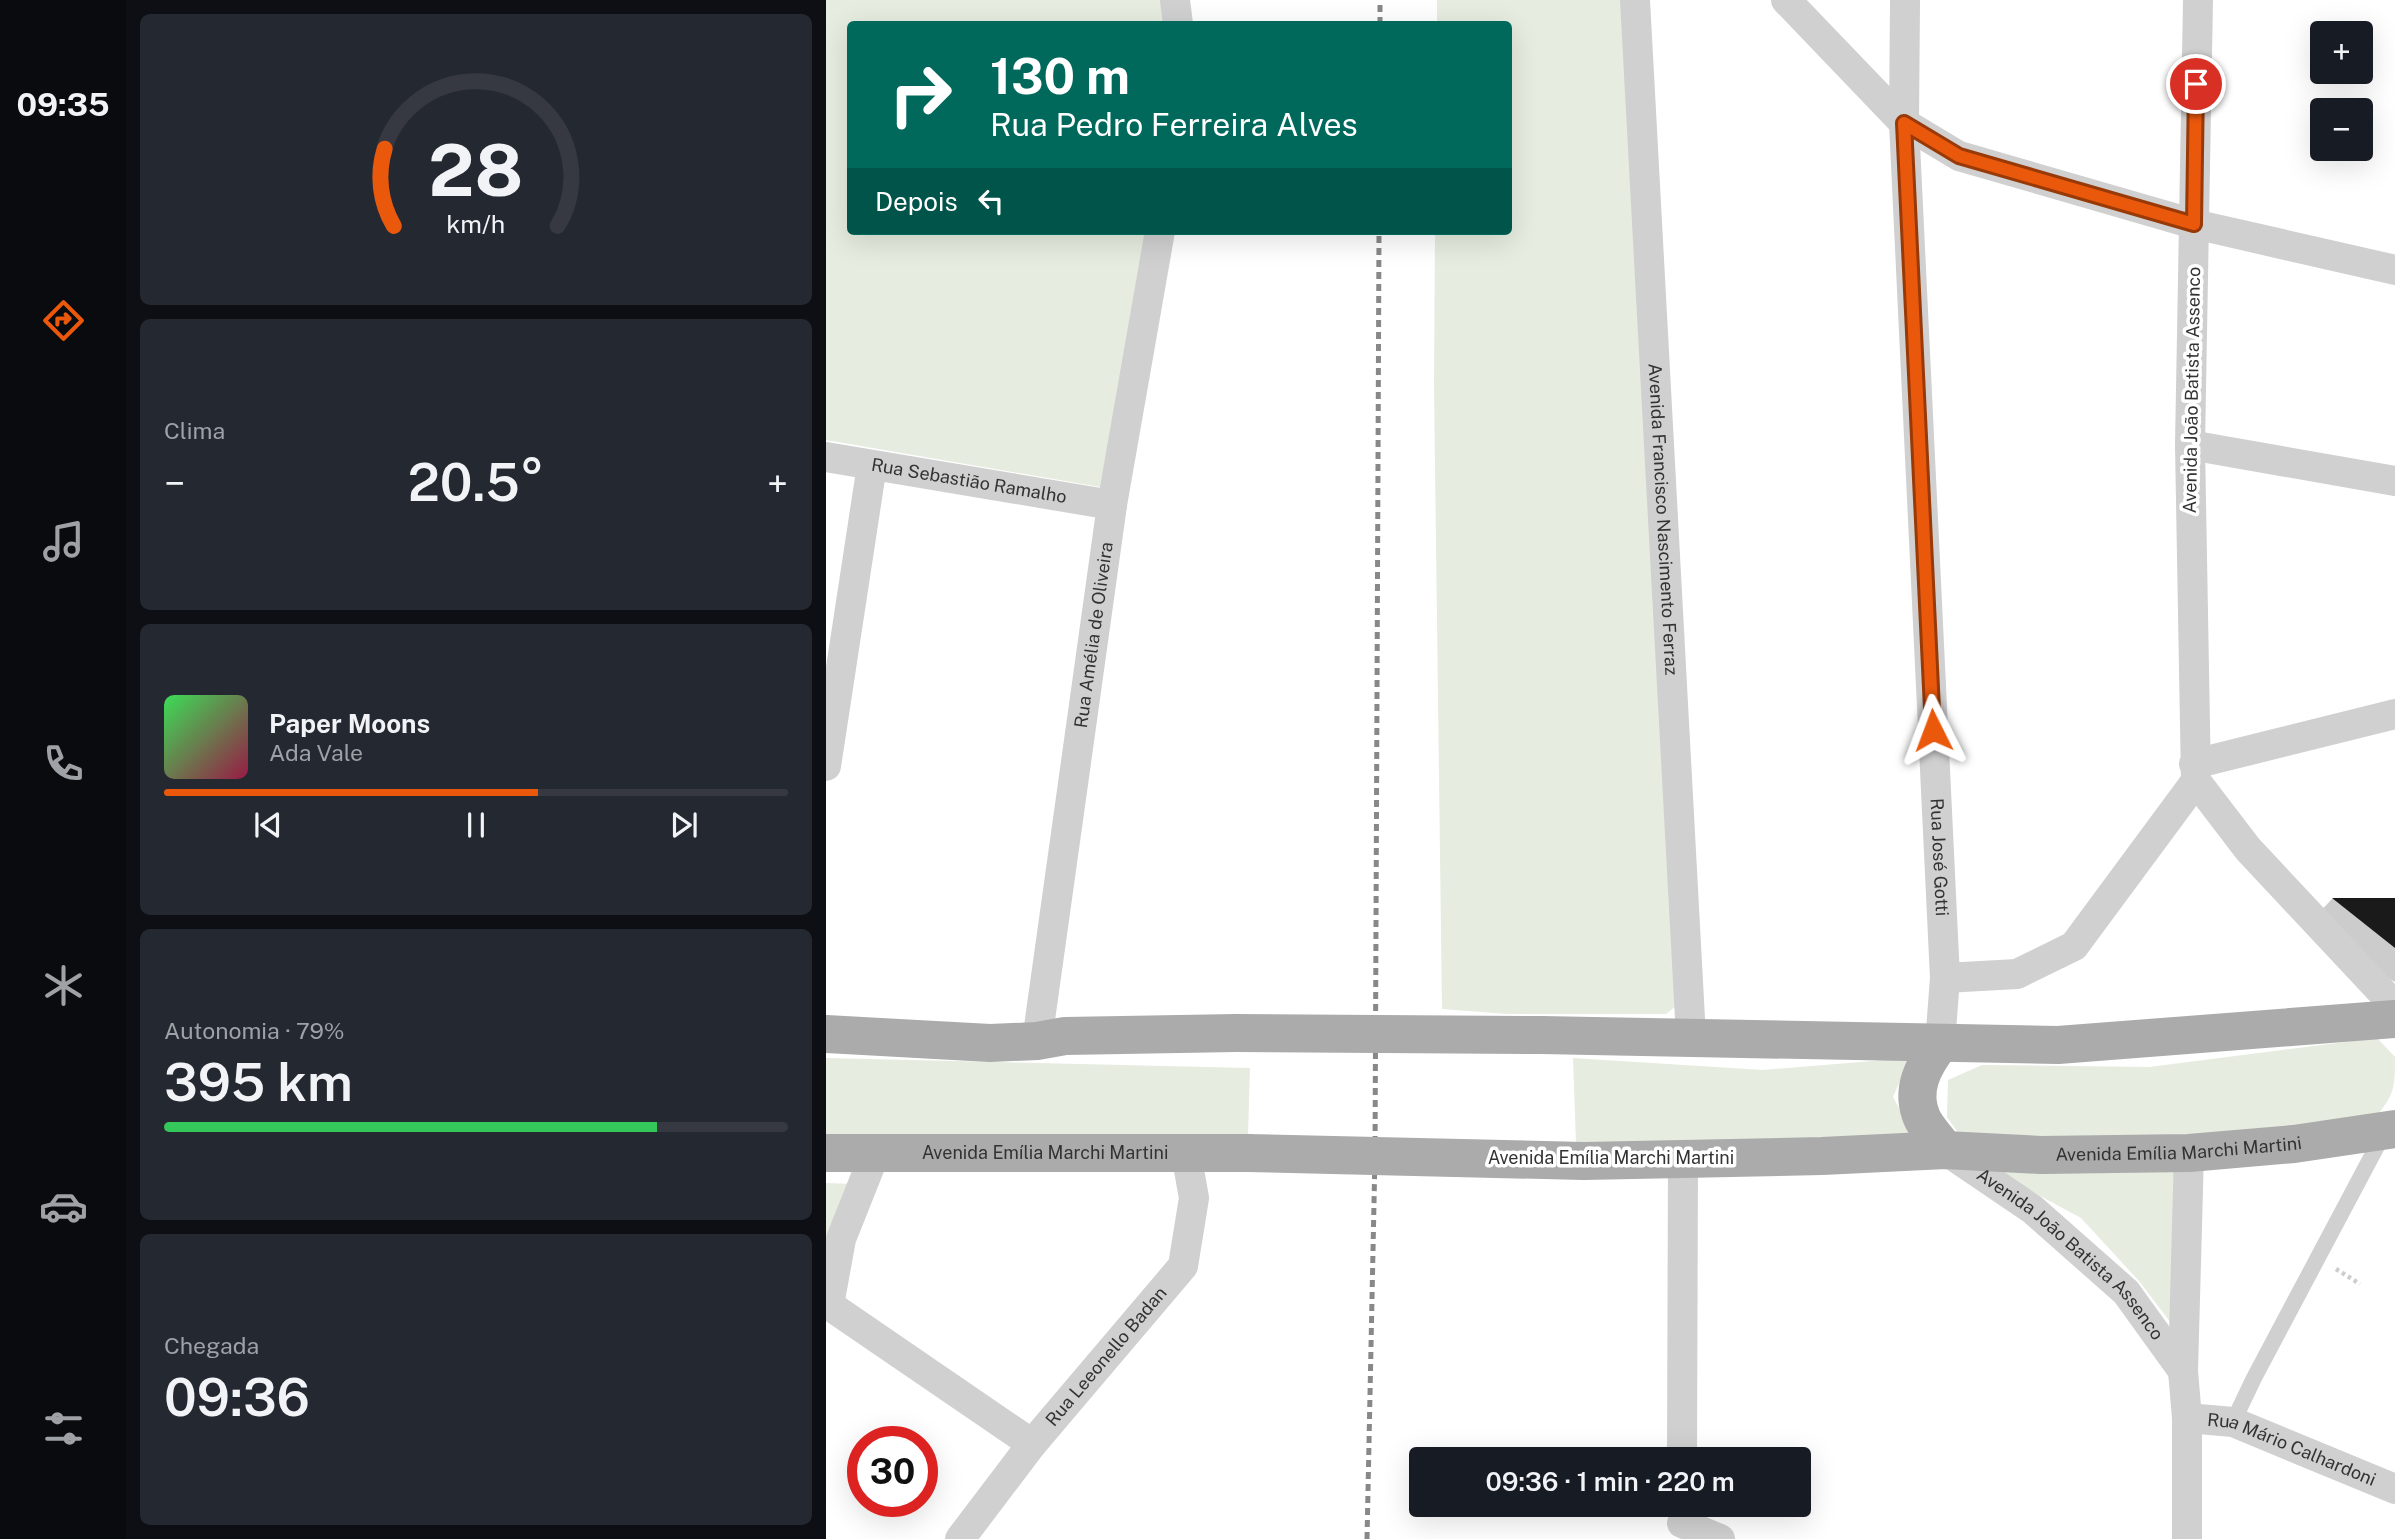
<!DOCTYPE html>
<html lang="pt">
<head>
<meta charset="utf-8">
<style>
	:root { --surface:#171b24; --page:#242831; --text:#f1f3f6; --muted:#9ea1a6; --line:#363941; --accent:#ea580c }
	body { margin:0; font-family:"Public Sans",sans-serif; background:var(--page); color:var(--text); height:100vh; display:flex; flex-direction:column; font-size:26px; white-space:nowrap }
	* { box-sizing:border-box; margin:0 }
	p { font-size:23px; color:var(--muted) }
	.icon { flex:none; width:38px; height:38px; fill:none; stroke:currentColor; stroke-width:2; stroke-linecap:round; stroke-linejoin:round }
	.map { position:relative; flex:1; overflow:hidden }
	.details { display:flex; flex-direction:column; gap:14px; padding:14px; background:#0d0f14; width:700px }
	.details>* { flex:none }
	.banner { position:absolute; left:21px; top:21px; width:665px; height:214px; border-radius:7px; box-shadow:0 7px 28px #0002; background:#00695c; color:#fff; overflow:hidden }
	.controls { position:absolute; left:1484px; top:21px; display:grid; gap:14px }
	.controls a { display:grid; place-items:center; width:63px; height:63px; border-radius:7px; background:var(--surface); box-shadow:0 7px 28px #0002; font-size:35px }
	.speed { position:absolute; left:21px; top:1426px; display:flex; gap:14px; font-size:35px; font-weight:700; text-align:center }
	.speed>* { display:grid; place-content:center; width:91px; height:91px; border-radius:50%; background:var(--surface); box-shadow:0 7px 28px #0002; line-height:1 }
	.speed .limit { border:10px solid #d22; background:#fff; color:#111 }
	.pin { position:absolute; display:grid; place-items:center; width:60px; height:60px; color:#fff; margin:-30px; border:4px solid #fff; border-radius:50%; box-shadow:0 2px 7px #0007 }
	.me { position:absolute; width:77px; margin:-38px; rotate:357deg; stroke-linejoin:round; filter:drop-shadow(0 0 5px #0008) }
	.turn { display:flex; align-items:center; gap:24px; height:147px; padding:0 28px; font-size:32px }
	.turn .icon { width:91px; height:91px; stroke-width:2.5 }
	.turn b { display:block; font-size:49px; line-height:60px }
	.then { display:flex; align-items:center; height:66px; padding:0 28px; background:#0003; gap:14px; font-size:26px }
	.big { font-size:52px; font-weight:600; line-height:1.1 }
	.details .widget { flex:1; display:flex; flex-direction:column; justify-content:center; gap:10px; min-width:0; padding:0 24px; border-radius:10px; background:var(--page) }
	.details .dial { align-items:center; gap:0 }
	.dial svg { height:182px; overflow:visible; fill:none; stroke:var(--line); stroke-width:7; stroke-linecap:round; text-anchor:middle }
	.dial text { fill:var(--text); stroke:none }
	.song { display:flex; align-items:center; gap:21px }
	.cover { width:84px; height:84px; border-radius:10px; background:linear-gradient(135deg,hsl(130 70% 55%),hsl(340 70% 35%)) }
	.played { height:7px; border-radius:4px; background:linear-gradient(90deg,var(--accent) 60%,var(--line) 60%) }
	.keys { display:flex; justify-content:space-around; direction:ltr }
	.heat { display:flex; justify-content:space-between; align-items:center; font-size:38px; direction:ltr }
	.charge { height:10px; border-radius:5px; background:linear-gradient(90deg,#34c759 79%,var(--line) 0) }
	.trip { position:absolute; left:583px; top:1447px; width:402px; height:70px; border-radius:7px; background:var(--surface); box-shadow:0 7px 28px #0002; font-weight:600; line-height:70px; text-align:center }
	main { display:flex; flex:1; min-height:0 }
	.tab-bar { display:flex; flex-direction:column; width:126px; justify-content:space-around; align-items:center; background:#090b0e; color:var(--muted) }
	.tab-bar .icon { width:49px; height:49px }
	.tab-bar .active { color:var(--accent) }
	.tab-bar b { font-size:32px; color:var(--text) }
	.map>svg:first-child { display:block }
	.green { fill:#e6ecdf }
	.shadow { fill:#0003 }
	.building { fill:#1a1a1a }
	.lines { fill:none; stroke-linecap:round; stroke-linejoin:round }
	.path { stroke:#cdcdcd; stroke-width:4.5; stroke-dasharray:3.5 3.5; stroke-linecap:butt }
	.service { stroke:#d0d0d0; stroke-width:16 }
	.minor { stroke:#d0d0d0; stroke-width:30 }
	.primary { stroke:#ababab; stroke-width:38 }
	.rail { stroke:#888; stroke-width:5; stroke-dasharray:7 5; stroke-linecap:butt }
	.primary-bridge { stroke:#ababab; stroke-width:38 }
	.route-casing { stroke:#983908; stroke-width:18 }
	.route { stroke:#ea580c; stroke-width:12 }
	.labels { text-anchor:middle; stroke-width:7; stroke-linejoin:round; paint-order:stroke }
	.street-label { font-size:18px; fill:#333; stroke:#fff }
</style>
</head>
<body>
<main>
<nav class="tab-bar">
<b>09:35</b>
<svg class="icon active" aria-label="directions" viewBox="0 0 24 24"><path d="M12 3l9 9-9 9-9-9zM9 14v-3h6M13 9l2 2-2 2"/></svg>
<svg class="icon" aria-label="music" viewBox="0 0 24 24"><path d="M9 18V5l10-2v13"/><circle cx="6" cy="18" r="3"/><circle cx="16" cy="16" r="3"/></svg>
<svg class="icon" aria-label="phone" viewBox="0 0 24 24"><path d="M5 4h4l2 5-3 2q2 4 5 5l2-3 5 2v4C11 20 4 13 5 4z"/></svg>
<svg class="icon" aria-label="climate" viewBox="0 0 24 24"><path d="M12 3v18M4 7l16 10M4 17L20 7"/></svg>
<svg class="icon" aria-label="car" viewBox="0 0 24 24"><path d="M5 17H2v-5l4-1 3-4h7l3 4 3 1v5h-3M9 17h6M6 11h13"/><circle cx="7" cy="17" r="2"/><circle cx="17" cy="17" r="2"/></svg>
<svg class="icon" aria-label="filters" viewBox="0 0 24 24"><path d="M4 7h16M4 17h16"/><circle cx="9" cy="7" r="2"/><circle cx="15" cy="17" r="2"/></svg>
</nav>
<section class="details">
<div class="widget dial"><svg viewBox="0 0 100 80">
<path d="M14 69A42 42 0 1 1 86 69"/>
<path d="M14 69A42 42 0 0 1 10 35" stroke="#ea580c"/>
<text x="50" y="56" font-size="32" font-weight="700">28</text>
<text x="50" y="72" font-size="11">km/h</text>
</svg></div>
<div class="widget"><p>Clima</p>
<div class="heat"><a>−</a><b class="big">20.5°</b><a>+</a></div>
</div>
<div class="widget">
<div class="song"><i class="cover"></i><div><b>Paper Moons</b><p>Ada Vale</p></div></div>
<div class="played"></div>
<div class="keys"><svg class="icon" aria-label="previous" viewBox="0 0 24 24"><path d="M18 5L8 12l10 7zM5 5v14"/></svg><svg class="icon" aria-label="pause" viewBox="0 0 24 24"><path d="M8 5v14M16 5v14"/></svg><svg class="icon" aria-label="next" viewBox="0 0 24 24"><path d="M6 5l10 7-10 7zM19 5v14"/></svg></div>
</div>
<div class="widget"><p>Autonomia · 79%</p><b class="big">395 km</b><div class="charge"></div></div>
<div class="widget"><p>Chegada</p><b class="big">09:36</b></div>
</section>
<div class="map">
<svg width="1569" height="1539" viewBox="0 0 1569 1539">
	<rect width="100%" height="100%" fill="#fff"/>
	<g class="green">
		<path d="M0,0H336L339,24H24V231H322L274,487L0,440Z"/>
		<path d="M611,0H798L854,1003L840,1014H681L616,1009L608,386L609,231H682V24H611Z"/>
		<path d="M1551,1038L1569,1057C1569,1092 1568,1094 1547,1121L1340,1138L1135,1137L1121,1117L1122,1080L1156,1065L1323,1067Z"/>
		<path d="M0,1058L424,1068L422,1135H0Z"/>
		<path d="M747,1058L937,1070L1084,1058L1067,1097L1088,1136L750,1143Z"/>
		<path d="M1168,1171L1350,1172L1345,1323L1313,1281L1255,1218Z"/>
		<path d="M0,1183L28,1184L0,1254Z"/>
	</g>
	<path class="shadow" d="M1506,899H1569V982L1546,969L1485,921Z"/>
	<path class="building" d="M1506,898H1569V948Z"/>
	<g class="lines">
		<path class="path" d="M1510,1269L1534,1284"/>
		<path class="service" d="M1407,1422L1428,1378L1558,1133"/>
		<g class="minor">
			<path d="M349,0L352,24"/>
			<path id="s1" d="M809,0L865,1037"/>
			<path d="M960,0L1078,123L1133,156L1368,224L1569,270"/>
			<path id="s2" d="M1079,0L1078,123L1119,978L1114,1044"/>
			<path d="M1372,0L1364,445L1370,781L1422,849L1569,1006"/>
			<path d="M1364,445L1569,481"/>
			<path id="s3" d="M0,457L286,505"/>
			<path d="M1368,764L1569,714"/>
			<path d="M0,766L46,465"/>
			<path d="M1119,978L1191,974L1248,946L1370,781"/>
			<path id="s4" d="M211,1041L286,505L334,231"/>
			<path id="s5" d="M1119,1150L1206,1209L1300,1292L1357,1371"/>
			<path d="M0,1303L206,1444"/>
			<path d="M3,1305L15,1239L50,1151"/>
			<path id="s6" d="M1361,1418L1407,1422L1569,1489"/>
			<path d="M856,1460L857,1159"/>
			<path d="M856,1523L894,1539"/>
			<path id="s7" d="M134,1539L206,1444L357,1266L368,1198L360,1153"/>
			<path d="M1361,1539V1418L1357,1371L1363,1153"/>
		</g>
		<g class="primary">
			<path d="M0,1034L164,1043L211,1041L239,1036L410,1033"/>
			<path d="M715,1035L1232,1045L1569,1019"/>
			<path d="M1114,1044C1097,1066 1084,1090 1096,1118C1101,1129 1112,1140 1119,1150"/>
			<path id="s8" d="M0,1153H421"/>
			<path id="s9" d="M758,1161L996,1156L1119,1150L1215,1155L1363,1153L1468,1144L1569,1129"/>
		</g>
		<g class="rail">
			<path d="M554,24V0"/>
			<path d="M541,1539L549,1155L553,231"/>
		</g>
		<g class="primary-bridge">
			<path d="M410,1033L715,1035"/>
			<path d="M421,1153L758,1161"/>
		</g>
	</g>
	<g class="lines">
		<g class="route-casing">
			<path id="route" d="M1107,730L1078,123L1133,156L1368,224L1370,84"/>
		</g>
		<use href="#route" class="route"/>
	</g>
	<g class="labels">
		<g class="street-label">
			<text transform="translate(1366 390) rotate(-89)" y="6">Avenida João Batista Assenco</text>
			<text dy="6" stroke="none"><textPath href="#s3" startOffset="145">Rua Sebastião Ramalho</textPath></text>
			<text dy="6" stroke="none"><textPath href="#s1" startOffset="520">Avenida Francisco Nascimento Ferraz</textPath></text>
			<text dy="6" stroke="none"><textPath href="#s4" startOffset="410">Rua Amélia de Oliveira</textPath></text>
			<text dy="6" stroke="none"><textPath href="#s2" startOffset="858">Rua José Gotti</textPath></text>
			<text dy="6" stroke="none"><textPath href="#s9" startOffset="595">Avenida Emília Marchi Martini</textPath></text>
			<text dy="6" stroke="none"><textPath href="#s8" startOffset="219">Avenida Emília Marchi Martini</textPath></text>
			<text x="785" y="1164">Avenida Emília Marchi Martini</text>
			<text dy="6" stroke="none"><textPath href="#s5" startOffset="164">Avenida João Batista Assenco</textPath></text>
			<text dy="6" stroke="none"><textPath href="#s7" startOffset="234">Rua Leeonello Badan</textPath></text>
			<text dy="6" stroke="none"><textPath href="#s6" startOffset="110">Rua Mário Calhardoni</textPath></text>
		</g>
	</g>
</svg>
<div class="controls">
<a>+</a>
<a>−</a>
</div>
<div class="speed"><div class="limit">30</div></div>
<div class="pin" style="left:1370px;top:84px;background:#d93025"><svg class="icon" aria-label="arrive" viewBox="0 0 24 24"><path d="M6 21V4h12l-3 4 3 4H6"/></svg></div>
<svg class="me" style="left:1107px;top:730px" viewBox="-20 -20 40 40"><path d="M0-17L14 15 0 8-14 15z" fill="#ea580c" stroke="#fff" stroke-width="4"/></svg>
<div class="trip">09:36 · 1 min · 220 m</div>
<div class="banner">
<div class="turn"><svg class="icon" aria-label="right" viewBox="0 0 24 24"><path d="M7 20v-9h11M14 6l5 5-5 5"/></svg><div><b>130 m</b>Rua Pedro Ferreira Alves</div></div>
<div class="then">Depois<svg class="icon" aria-label="left" viewBox="0 0 24 24"><path d="M17 20v-9H6M10 6l-5 5 5 5"/></svg></div>
</div>
</div>
</main>
</body>
</html>
